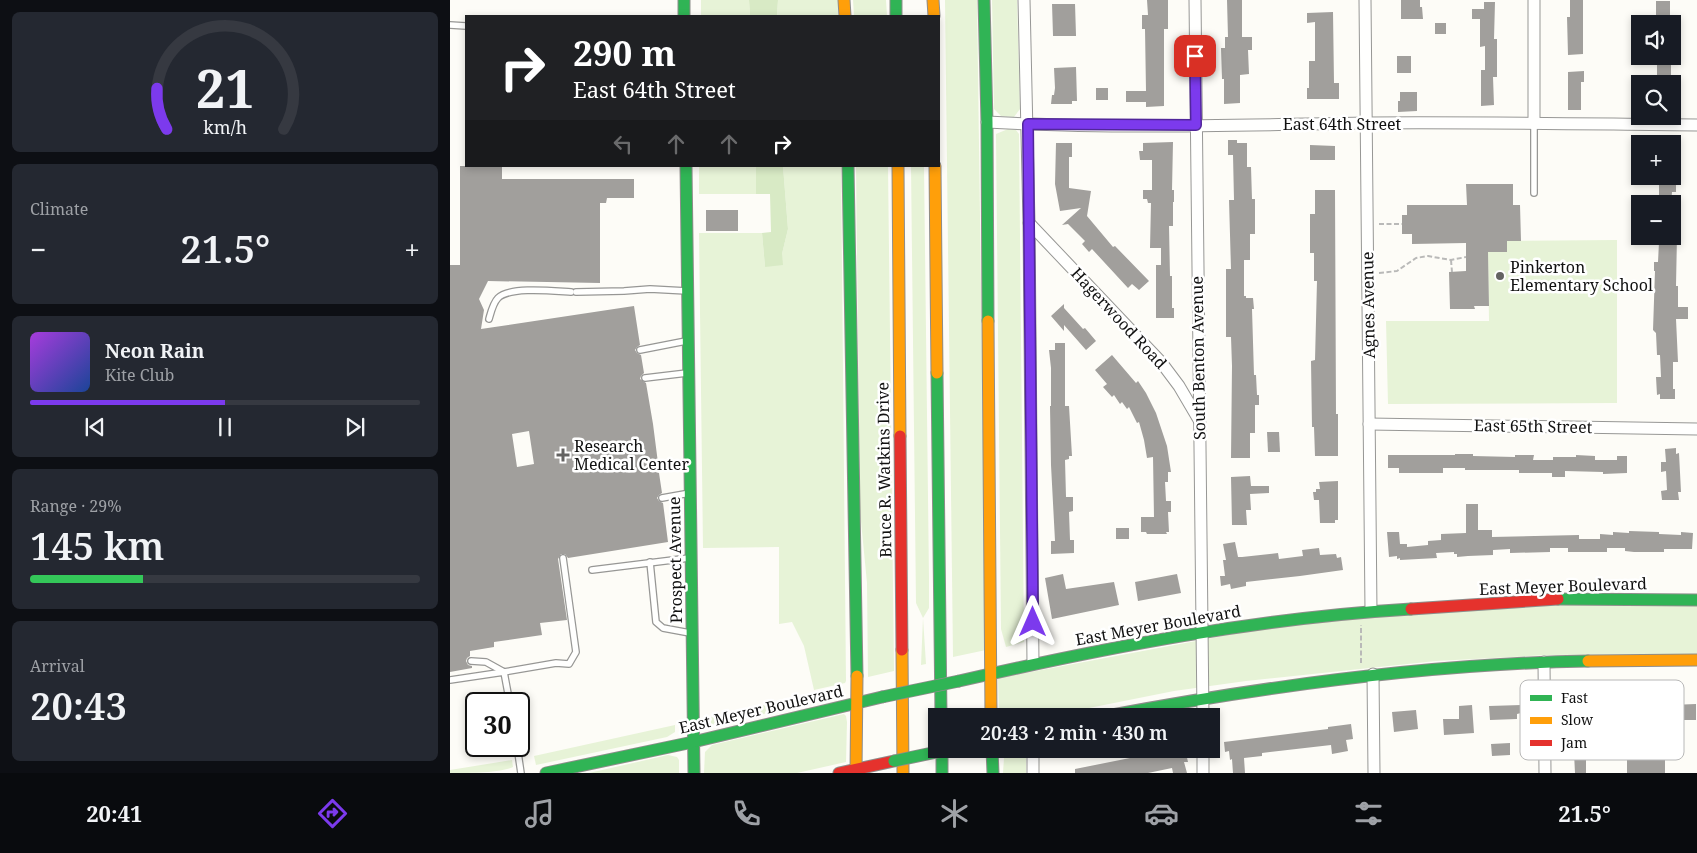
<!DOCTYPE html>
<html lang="en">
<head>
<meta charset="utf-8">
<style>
	:root { --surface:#171b24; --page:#242831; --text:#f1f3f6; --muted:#9ea1a6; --line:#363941; --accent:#7c3aed }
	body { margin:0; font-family:"Noto Serif",serif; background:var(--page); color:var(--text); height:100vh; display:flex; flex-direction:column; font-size:19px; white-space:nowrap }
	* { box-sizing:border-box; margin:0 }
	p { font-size:16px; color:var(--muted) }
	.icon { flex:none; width:28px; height:28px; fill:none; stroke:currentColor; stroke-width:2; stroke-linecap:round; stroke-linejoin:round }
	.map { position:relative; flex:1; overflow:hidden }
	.drawer { display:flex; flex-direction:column; gap:12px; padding:12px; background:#0d0f14; width:450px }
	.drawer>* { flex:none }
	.top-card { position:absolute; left:15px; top:15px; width:475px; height:152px; border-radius:0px; box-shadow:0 2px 8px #0003; background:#202124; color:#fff; overflow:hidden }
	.controls { position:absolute; left:1181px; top:15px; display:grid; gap:10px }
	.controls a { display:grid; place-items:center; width:50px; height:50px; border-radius:0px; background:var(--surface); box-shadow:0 2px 8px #0003; font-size:25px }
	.speed { position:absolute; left:15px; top:692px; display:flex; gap:10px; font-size:25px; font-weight:700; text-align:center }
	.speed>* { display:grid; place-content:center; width:65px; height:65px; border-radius:50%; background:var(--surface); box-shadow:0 2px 8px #0003; line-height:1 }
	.speed .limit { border:2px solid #111; border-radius:8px; background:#fff; color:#111 }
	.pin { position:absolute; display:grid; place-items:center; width:42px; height:42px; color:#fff; margin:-21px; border-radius:10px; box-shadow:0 2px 8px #0006 }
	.me { position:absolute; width:55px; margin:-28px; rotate:0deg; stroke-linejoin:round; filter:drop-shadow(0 0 4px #0008) }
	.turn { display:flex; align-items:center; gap:18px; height:105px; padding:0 25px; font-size:22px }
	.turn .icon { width:65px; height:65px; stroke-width:2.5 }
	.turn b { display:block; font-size:35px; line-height:42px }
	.lanes { display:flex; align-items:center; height:48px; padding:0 25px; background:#0003; justify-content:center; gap:25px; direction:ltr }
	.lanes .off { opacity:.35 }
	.big { font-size:38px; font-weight:600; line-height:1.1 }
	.drawer .tile { flex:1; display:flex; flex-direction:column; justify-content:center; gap:8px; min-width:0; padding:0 18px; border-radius:8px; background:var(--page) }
	.drawer .dial { align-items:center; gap:0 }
	.dial svg { height:130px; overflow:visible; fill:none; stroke:var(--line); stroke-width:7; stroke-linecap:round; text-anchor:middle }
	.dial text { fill:var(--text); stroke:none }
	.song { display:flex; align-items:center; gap:15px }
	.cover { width:60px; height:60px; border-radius:8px; background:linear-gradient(135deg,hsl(280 70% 55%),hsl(220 70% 35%)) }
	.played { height:5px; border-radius:2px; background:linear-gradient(90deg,var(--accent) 50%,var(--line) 50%) }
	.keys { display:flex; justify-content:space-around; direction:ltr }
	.heat { display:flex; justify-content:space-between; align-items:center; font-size:28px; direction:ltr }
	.charge { height:8px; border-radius:4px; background:linear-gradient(90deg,#34c759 29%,var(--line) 0) }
	.trip { position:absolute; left:478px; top:708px; width:292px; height:50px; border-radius:0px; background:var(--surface); box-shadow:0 2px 8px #0003; font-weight:600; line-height:50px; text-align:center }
	.menu { display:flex; height:80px; justify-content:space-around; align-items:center; background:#090b0e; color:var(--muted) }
	.menu .icon { width:35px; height:35px }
	.menu .active { color:var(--accent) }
	.menu b { font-size:22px; color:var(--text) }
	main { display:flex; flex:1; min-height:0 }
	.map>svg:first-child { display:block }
	.green { fill:#e7f3d7 }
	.forest { fill:#d8eac5 }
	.building { fill:#a19f9c; fill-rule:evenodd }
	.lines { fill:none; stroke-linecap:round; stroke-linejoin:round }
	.lane-casing { stroke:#979795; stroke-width:8 }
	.street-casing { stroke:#979795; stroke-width:13 }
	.fast-casing { stroke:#8e8d8b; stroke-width:13 }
	.slow-casing { stroke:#8e8d8b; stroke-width:13 }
	.jam-casing { stroke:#8e8d8b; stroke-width:13 }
	.path { stroke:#b9b9b8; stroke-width:2; stroke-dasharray:5 2.5; stroke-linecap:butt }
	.lane { stroke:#fffffe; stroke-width:5.5 }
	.street { stroke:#fffffe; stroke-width:11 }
	.fast { stroke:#30b455; stroke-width:11 }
	.slow { stroke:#ff9f0a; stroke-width:11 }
	.jam { stroke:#e5322d; stroke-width:11 }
	.fast-bridge-casing { stroke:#8e8d8b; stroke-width:13; stroke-linecap:butt }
	.fast-bridge { stroke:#30b455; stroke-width:11 }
	.route-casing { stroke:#51269a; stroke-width:12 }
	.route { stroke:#7c3aed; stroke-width:9 }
	.poi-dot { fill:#646362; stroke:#fff; stroke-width:2 }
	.labels { text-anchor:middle; stroke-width:5; stroke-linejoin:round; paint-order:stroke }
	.street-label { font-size:16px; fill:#111; stroke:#fff }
	.poi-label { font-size:16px; fill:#111; stroke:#fff; text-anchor:start }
	.key { fill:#fff; stroke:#b8b8b8; stroke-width:1 }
	.key-label { font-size:14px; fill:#111 }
</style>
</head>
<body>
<main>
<section class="drawer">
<div class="tile dial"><svg viewBox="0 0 100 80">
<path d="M14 69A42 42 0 1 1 86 69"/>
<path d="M14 69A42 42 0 0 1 8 44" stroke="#7c3aed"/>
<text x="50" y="56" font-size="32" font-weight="700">21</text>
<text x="50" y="72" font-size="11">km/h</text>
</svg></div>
<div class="tile"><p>Climate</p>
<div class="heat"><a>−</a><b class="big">21.5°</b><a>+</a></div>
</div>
<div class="tile">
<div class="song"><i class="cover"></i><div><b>Neon Rain</b><p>Kite Club</p></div></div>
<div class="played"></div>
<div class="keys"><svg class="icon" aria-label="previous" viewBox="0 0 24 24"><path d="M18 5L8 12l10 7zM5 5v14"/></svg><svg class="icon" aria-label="pause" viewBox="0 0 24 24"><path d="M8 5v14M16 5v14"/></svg><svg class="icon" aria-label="next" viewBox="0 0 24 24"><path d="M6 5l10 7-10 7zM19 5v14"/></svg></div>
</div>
<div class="tile"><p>Range · 29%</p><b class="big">145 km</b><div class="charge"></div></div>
<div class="tile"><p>Arrival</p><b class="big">20:43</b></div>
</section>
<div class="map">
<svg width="1247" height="773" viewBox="0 0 1247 773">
	<rect width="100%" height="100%" fill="#fdfcf7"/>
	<g class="green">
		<path d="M251,0H299L300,16H251Z"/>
		<path d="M328,0H388V16H327Z"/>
		<path d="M403,0H436L437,16H404Z"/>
		<path d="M495,0H527L536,650L503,657Z"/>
		<path d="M542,0H567L570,109L564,117L551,116L544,109Z"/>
		<path d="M558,129L566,130L569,134L574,642L556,647L551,629L546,134Z"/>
		<rect x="249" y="166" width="57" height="28"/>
		<path d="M333,166H391L396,681L395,683L364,690L354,646L342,622L329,624V547L253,548L249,233H312L315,267L332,254L338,229Z"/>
		<path d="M406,166H438L444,671L418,677L417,583L410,511Z"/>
		<path d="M461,166H474L479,579V608L473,618L476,664L471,665L473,618L466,603Z"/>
		<path d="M1167,240V403L938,404L936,321H1039L1038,252H1056L1057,241Z"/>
		<path d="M1112,605H1247V654L1098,655L986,661L796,681L724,691L599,716H549L548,678L810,629L934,616Z"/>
		<path d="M344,698L346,704L343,708L304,716L302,708Z"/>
		<path d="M293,710L295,718L266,725L261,724V717Z"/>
		<path d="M394,714L396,716L397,722L396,762L347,773H254L255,752L262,745Z"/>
		<path d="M225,725V732L217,737L86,765L84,756Z"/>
		<path d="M576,753V773H553L554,758Z"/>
		<path d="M218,755L227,757L229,760V773H139Z"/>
		<path d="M62,760L63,767C50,773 16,773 0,773V770Z"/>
	</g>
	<g class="forest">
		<path d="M299,0H328L327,16H300Z"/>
		<path d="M306,166H333L338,229L332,254L333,265L315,267L312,233L321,232L320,194H306Z"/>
	</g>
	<g class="building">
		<path d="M697,0H718V29H714V106L696,107V102H676V91H696L695,29H692V15H698Z"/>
		<path d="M777,0H792V37H802V50H798L799,74L790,75V103L774,104V79H772L771,48H775V37H778Z"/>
		<path d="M951,0H970V7H972L973,19H951Z"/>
		<path d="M1120,0H1133V54L1118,55L1117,17H1120Z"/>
		<rect x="1206" y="1" width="14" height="20"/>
		<path d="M1034,2H1045L1044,39H1047V77H1043L1044,105L1031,106V70H1035V46L1030,47V19H1022V9H1034Z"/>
		<path d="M602,4H625L626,36H603Z"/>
		<path d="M883,12L884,83H889V99H857V88H859V61H865V22L857,23V13Z"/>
		<rect x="985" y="23" width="11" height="11"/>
		<rect x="947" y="56" width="14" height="17"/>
		<path d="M1207,56H1218V61H1221V79L1207,80Z"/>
		<path d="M626,67L627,101H622V104H601L602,95H604L605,88L604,68Z"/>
		<path d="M1134,71V82H1131V110H1118V72Z"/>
		<rect x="646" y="88" width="12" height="12"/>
		<path d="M950,92H967V111L948,112V101H950Z"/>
		<path d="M778,140H787V143H797V167H801L802,199H805V234H800V260H794V296H796V298H803L804,309H802L804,375H806L807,395H809V405H805V433H800V458H781L782,366L781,337H776V269H781L779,200H784L783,155H778Z"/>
		<path d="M723,142L722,190H724V202H723V226H719L720,276H722V308H724V318H706V265H711V248H700L701,203H698L697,199H693V190H702V160H690L689,151H693V143Z"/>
		<path d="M606,143H622V157H619V188L641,191L637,216L663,247L665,246L699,281L689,290L682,284L678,288L642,249L639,252L632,244L635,241L618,224L612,225L631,208L610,211L605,184Z"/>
		<path d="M860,145L885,146V160H860Z"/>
		<path d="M10,166H52V179H184V198H157L156,203H150V283L38,281L29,299L34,310L31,329L184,306L190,345L187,347L185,350L187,353L191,355L194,373L191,376L190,379L196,383L203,424L208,463L205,465L203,468L205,471L209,473L212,493L209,495L207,498L209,501L213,503L218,542L118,558L115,554H111L108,559L117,620L90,623L92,635L44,642V647L20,651V656L17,658L16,661L18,665L22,666V668L0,672V265H10ZM79,431L84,464L67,467L62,434Z"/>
		<path d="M1206,176H1226V192H1222L1221,204H1209V185H1206Z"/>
		<path d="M1016,184H1063V205H1070L1071,241H1057V252H1038L1039,306H1024L1025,309H1000L999,272L1016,271V243L962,244V234H952V215H957V205H1017Z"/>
		<path d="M865,190H885L886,414H888V456H865L864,427H862L861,361L865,360L867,281H864V253H860V214H865Z"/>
		<rect x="256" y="210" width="32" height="21"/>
		<path d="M1213,236H1227L1226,286H1228V307H1238V319H1226L1228,362H1223V389H1225V399H1210V394L1207,395L1206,377H1211L1210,355H1207L1206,333L1203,330L1205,271H1204V262H1208L1209,242L1213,241Z"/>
		<path d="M614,304V308L633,329L635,328L646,341L636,350L614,325V331L601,316Z"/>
		<path d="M605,343H615V406H619L622,456H619V459L615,460L616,497H623V511L619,512L620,540H624V553L601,554V541H605L601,465L600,406H601V368L599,350H605Z"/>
		<path d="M662,355L686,383L688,381L696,393L706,413L717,446L721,472H718V482H715L716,501H721V512H718L719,532H716L717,534H697L696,532H691V517H704L703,457L697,458L694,440L689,422L687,423L679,407L677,409L672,402L670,404L664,395L662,397L653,387L657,384L645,370Z"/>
		<path d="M817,432H829L830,452H818Z"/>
		<path d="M1226,448V454L1229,453L1231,492H1228L1229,500H1212L1211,491L1217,490L1216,471L1211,472V462H1216L1215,449Z"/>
		<path d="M1005,454H1023V456L1065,457V455H1084L1083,460H1103V457H1126V455L1145,456V460H1167V456H1177V473L1153,474V472L1115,471V477H1102V473H1069V470H1015V468H993V473H949V468H938V455H1005Z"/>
		<path d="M800,476L801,486H819V493L800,494L801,510H796L797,525H782L781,477Z"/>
		<path d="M888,481V520H885V523H870L869,500H864L863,492H866V489H870L869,482Z"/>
		<path d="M1016,504H1028V530H1042V537L1129,535V539H1150V534L1163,535V532L1179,533V531L1209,532V534L1231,535V532L1243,533L1242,549H1214V552H1184L1175,551V548H1157V552H1118V548H1100V552L1060,553V549L1043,550V555L1018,556L1007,557V554H1004V552L986,553L987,558L950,560V558L947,559V556L939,557L937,532H949L950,544H957V547L978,545V541L991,540V534L1016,533Z"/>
		<rect x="666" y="528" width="13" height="11"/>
		<path d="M785,542L788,557H792L828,553L829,559L853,556L852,550L869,548L870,555L886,554L887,558L891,557L893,570L850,576L796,582V586L781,589L780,584L771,586L770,576H775L773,560H776L773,544Z"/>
		<path d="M613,574L616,589L664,582L669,605L602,619L595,578Z"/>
		<path d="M727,574L731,593L688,601L685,582Z"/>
		<path d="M1132,700V707H1134L1135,739H1136V773H1125L1124,753H1115L1114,701Z"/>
		<path d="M1180,701H1196V706L1246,704V720H1159V708H1168V704H1180Z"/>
		<path d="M1022,705L1024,733L994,735L993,719H1009V706Z"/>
		<path d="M1071,705V713L1067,714V719L1040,720L1039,706Z"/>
		<path d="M966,710L968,729L944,732L942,712Z"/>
		<path d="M901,724L903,739L896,740L898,751L882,754L881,745L812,753V756L794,758L795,773H783L782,759L780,760L779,751L775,752L774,742L878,729V727Z"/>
		<path d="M1060,743V755L1042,756L1041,744Z"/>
		<path d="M725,749H735L738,762H734L737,773H723L722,768L698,773H625V769Z"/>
		<path d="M1199,753V756H1215V773H1177V754Z"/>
	</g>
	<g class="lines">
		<g class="lane-casing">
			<g id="lane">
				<path d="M0,25L16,26"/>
				<path d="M1084,124V193"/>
				<path d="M126,292L174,291L200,289L237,291"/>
				<path d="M39,319C41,312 43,303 48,298C60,286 104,291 121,292"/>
				<path d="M190,350L236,341"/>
				<path d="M195,378L237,373"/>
				<path d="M208,468L238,462"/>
				<path d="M212,498L240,493"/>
				<path d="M200,562L206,622L213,628L240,633"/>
				<path d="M142,570L239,558"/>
				<path d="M21,661L36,662L54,672L106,663L119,664L126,652L113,558"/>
				<path d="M0,680L54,672L60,704"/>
				<path d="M67,746L71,773"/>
			</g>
		</g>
		<g class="street-casing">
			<g id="street">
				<path d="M574,0L579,223L583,664"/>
				<path d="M745,0L753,716"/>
				<path d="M915,0L921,611"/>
				<path d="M537,122C663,129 789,125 915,123C1025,122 1136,124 1247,125"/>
				<path d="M1084,124V0"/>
				<path d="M579,223L711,362L729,386L749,420"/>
				<path d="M919,424L1247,429"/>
				<path d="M1094,662L1095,773"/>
				<path d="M923,674L924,773"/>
				<path d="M583,749V773"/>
				<path d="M753,749V773"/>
			</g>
		</g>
		<g class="fast-casing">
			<g id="fast">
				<path d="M234,0V16"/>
				<path d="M446,0V16"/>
				<path d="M534,0L537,122L538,321"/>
				<path d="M236,166L244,773"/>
				<path d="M398,166L407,676"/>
				<path d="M487,373L491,716"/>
				<path d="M1108,599L1247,600"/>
				<path d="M509,681C658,647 808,618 961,609"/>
				<path d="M657,716C816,686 976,664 1138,661"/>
				<path d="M492,749V773"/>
				<path d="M542,749L543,773"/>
				<path d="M96,773L243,742L432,697"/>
			</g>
		</g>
		<g class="slow-casing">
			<g id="slow">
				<path d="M394,0L395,16"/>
				<path d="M483,0L484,16"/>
				<path d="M448,166L450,436"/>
				<path d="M485,166L487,373"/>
				<path d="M538,321L541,716"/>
				<path d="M452,650L453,773"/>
				<path d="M1138,661L1247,660"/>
				<path d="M406,773L407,676"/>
			</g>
		</g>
		<g class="jam-casing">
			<g id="jam">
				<path d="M450,436L452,650"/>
				<path d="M961,609L1108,599"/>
				<path d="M389,773L444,761"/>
			</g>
		</g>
		<g class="path">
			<path d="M929,224H952"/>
			<path d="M1001,260L1002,272"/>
			<path d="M929,273L947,271L966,258L978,256L1001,260L1016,257"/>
			<path d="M911,663V625"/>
		</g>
		<use href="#lane" class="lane"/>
		<use href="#street" class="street"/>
		<use href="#fast" class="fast"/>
		<use href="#slow" class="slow"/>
		<use href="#jam" class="jam"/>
		<g class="fast-bridge-casing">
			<g id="fast-bridge">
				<path d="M432,697L509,681"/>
				<path d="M444,761L501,749"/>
			</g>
		</g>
		<use href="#fast-bridge" class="fast-bridge"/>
	</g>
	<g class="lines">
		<g class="route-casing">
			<path id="route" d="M583,622L578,124L746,125L745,56"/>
		</g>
		<use href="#route" class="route"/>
	</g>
	<g class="poi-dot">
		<circle cx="1050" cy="276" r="5"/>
		<path d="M110.5 447.5h5v5h5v5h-5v5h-5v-5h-5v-5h5z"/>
	</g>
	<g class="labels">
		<g class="street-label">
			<text x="892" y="130">East 64th Street</text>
			<text transform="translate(918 305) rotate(-91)" y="6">Agnes Avenue</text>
			<text transform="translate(669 318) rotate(47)" y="6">Hagerwood Road</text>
			<text transform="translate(748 358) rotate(-91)" y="6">South Benton Avenue</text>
			<text transform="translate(1083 426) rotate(1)" y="6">East 65th Street</text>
			<text transform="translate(434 470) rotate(-91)" y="6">Bruce R. Watkins Drive</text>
			<text transform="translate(225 560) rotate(-91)" y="6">Prospect Avenue</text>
			<text transform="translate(1113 586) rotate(-2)" y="6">East Meyer Boulevard</text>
			<text transform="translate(708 625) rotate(-10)" y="6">East Meyer Boulevard</text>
			<text transform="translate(311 709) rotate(-13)" y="6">East Meyer Boulevard</text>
		</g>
		<g class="poi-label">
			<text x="1060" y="273">Pinkerton<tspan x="1060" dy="18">Elementary School</tspan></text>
			<text x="124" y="452">Research<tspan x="124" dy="18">Medical Center</tspan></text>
		</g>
	</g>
	<rect x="1070" y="680" width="164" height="80" rx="8" class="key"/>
	<rect x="1080" y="695" width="22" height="6" fill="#30b455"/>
	<rect x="1080" y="717" width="22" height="7" fill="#ff9f0a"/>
	<rect x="1080" y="740" width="22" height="6" fill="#e5322d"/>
	<g class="key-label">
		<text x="1111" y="703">Fast</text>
		<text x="1111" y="725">Slow</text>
		<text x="1111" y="748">Jam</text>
	</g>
</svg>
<div class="controls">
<a><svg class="icon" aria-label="sound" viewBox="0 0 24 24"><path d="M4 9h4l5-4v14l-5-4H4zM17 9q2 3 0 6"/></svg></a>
<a><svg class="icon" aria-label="search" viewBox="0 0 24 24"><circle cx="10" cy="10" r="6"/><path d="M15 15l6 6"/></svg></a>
<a>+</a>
<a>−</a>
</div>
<div class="speed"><div class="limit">30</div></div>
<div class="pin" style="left:745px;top:56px;background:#d93025"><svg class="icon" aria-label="arrive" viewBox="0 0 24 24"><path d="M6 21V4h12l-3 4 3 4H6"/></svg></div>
<svg class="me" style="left:583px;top:622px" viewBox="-20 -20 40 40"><path d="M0-17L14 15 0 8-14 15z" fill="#7c3aed" stroke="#fff" stroke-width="4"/></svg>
<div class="trip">20:43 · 2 min · 430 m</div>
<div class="top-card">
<div class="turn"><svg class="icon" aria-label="right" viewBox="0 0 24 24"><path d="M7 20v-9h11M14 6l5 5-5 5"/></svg><div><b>290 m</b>East 64th Street</div></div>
<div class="lanes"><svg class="icon off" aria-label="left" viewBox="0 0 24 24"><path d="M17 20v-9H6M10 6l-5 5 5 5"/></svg><svg class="icon off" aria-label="ahead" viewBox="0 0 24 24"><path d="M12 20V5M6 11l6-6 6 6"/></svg><svg class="icon off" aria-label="ahead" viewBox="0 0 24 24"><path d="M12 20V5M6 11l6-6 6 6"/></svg><svg class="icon" aria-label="right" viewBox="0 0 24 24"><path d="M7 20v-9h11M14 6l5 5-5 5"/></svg></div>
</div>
</div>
</main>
<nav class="menu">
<b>20:41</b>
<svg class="icon active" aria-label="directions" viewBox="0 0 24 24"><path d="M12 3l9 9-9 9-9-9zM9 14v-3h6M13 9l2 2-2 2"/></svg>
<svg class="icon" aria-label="music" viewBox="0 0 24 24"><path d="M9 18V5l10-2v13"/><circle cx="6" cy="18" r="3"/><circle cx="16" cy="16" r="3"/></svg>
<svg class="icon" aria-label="phone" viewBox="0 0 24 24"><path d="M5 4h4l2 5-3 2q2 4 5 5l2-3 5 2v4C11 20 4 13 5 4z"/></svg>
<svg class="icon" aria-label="climate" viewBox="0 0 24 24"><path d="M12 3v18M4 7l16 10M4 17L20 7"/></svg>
<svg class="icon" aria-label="car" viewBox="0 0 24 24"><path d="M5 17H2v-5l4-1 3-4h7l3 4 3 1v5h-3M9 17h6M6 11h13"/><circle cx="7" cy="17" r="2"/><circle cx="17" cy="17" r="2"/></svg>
<svg class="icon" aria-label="filters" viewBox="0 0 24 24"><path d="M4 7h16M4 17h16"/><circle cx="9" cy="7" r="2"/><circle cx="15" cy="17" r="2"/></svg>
<b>21.5°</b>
</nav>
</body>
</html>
